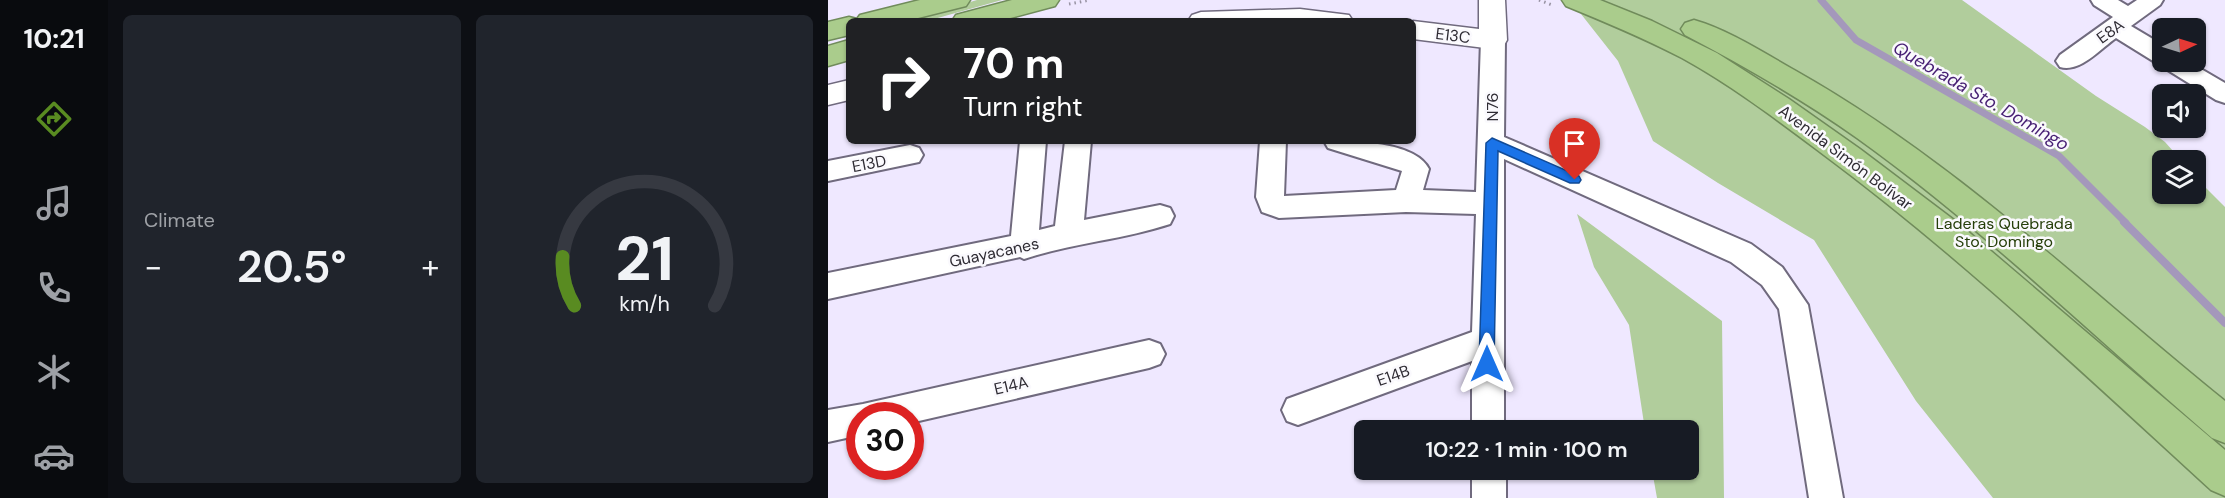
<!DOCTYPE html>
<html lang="en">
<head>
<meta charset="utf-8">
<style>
	:root { --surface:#171b24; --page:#20242c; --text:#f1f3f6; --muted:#9ea1a6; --line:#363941; --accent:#598b21 }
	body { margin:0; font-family:"DM Sans",sans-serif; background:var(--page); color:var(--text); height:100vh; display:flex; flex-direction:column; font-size:22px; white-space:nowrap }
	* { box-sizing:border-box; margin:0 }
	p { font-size:20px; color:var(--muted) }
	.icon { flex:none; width:33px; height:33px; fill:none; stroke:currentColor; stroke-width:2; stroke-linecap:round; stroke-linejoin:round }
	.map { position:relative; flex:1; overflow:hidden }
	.side { display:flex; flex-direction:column; gap:15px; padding:15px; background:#0d0f14; width:720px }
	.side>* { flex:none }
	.banner { position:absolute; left:18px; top:18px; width:570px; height:126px; border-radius:9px; box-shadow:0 2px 4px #0004; background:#202124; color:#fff; overflow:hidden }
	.needle { width:39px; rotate:86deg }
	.buttons { position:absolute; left:1324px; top:18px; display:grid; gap:12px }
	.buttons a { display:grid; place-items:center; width:54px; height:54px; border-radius:9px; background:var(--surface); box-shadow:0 2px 4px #0004; font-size:30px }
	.speed { position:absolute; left:18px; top:402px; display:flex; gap:12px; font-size:30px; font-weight:700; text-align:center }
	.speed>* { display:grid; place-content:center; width:78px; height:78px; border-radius:50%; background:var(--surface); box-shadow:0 2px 4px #0004; line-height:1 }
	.speed .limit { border:9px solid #d22; background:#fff; color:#111 }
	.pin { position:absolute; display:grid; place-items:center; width:51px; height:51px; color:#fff; margin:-62px -26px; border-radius:50% 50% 50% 0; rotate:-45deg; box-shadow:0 0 6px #0007 }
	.pin .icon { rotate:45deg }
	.me { position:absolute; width:66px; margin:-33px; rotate:0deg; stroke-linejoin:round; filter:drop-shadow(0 0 4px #0008) }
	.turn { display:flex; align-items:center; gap:21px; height:126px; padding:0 18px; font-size:27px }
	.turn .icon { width:78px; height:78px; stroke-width:2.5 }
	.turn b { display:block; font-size:42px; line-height:51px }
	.big { font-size:45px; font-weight:600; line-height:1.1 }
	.side .tile { flex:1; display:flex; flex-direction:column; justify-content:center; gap:9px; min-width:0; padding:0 21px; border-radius:9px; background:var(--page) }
	.side .dial { align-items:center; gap:0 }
	.dial svg { height:156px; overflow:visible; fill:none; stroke:var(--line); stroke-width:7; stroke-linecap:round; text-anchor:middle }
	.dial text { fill:var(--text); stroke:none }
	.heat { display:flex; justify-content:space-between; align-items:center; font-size:33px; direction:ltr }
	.side .tiles { flex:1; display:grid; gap:15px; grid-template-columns:repeat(2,1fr) }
	.trip { position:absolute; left:526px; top:420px; width:345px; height:60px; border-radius:9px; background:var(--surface); box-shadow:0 2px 4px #0004; font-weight:600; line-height:60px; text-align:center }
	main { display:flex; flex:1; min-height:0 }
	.tab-bar { display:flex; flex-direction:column; width:108px; justify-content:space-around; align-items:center; background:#090b0e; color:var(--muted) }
	.tab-bar .icon { width:42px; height:42px }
	.tab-bar .selected { color:var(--accent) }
	.tab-bar b { font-size:27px; color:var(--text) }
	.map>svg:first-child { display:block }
	.green { fill:#b1cd9c }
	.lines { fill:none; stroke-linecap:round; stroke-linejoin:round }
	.stream-far1 { stroke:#a498bb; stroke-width:7 }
	.stream { stroke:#a498bb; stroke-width:8 }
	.minor-casing { stroke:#706a7e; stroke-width:4 }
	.tertiary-casing { stroke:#706a7e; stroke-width:3 }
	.trunk-casing { stroke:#708b5b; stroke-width:3 }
	.path { stroke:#9893a3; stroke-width:3; stroke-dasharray:1.5 4; stroke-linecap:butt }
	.minor { fill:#fff; fill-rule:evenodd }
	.tertiary { fill:#fff; fill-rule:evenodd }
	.trunk { fill:#aacc8c; fill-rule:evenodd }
	.route { fill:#1a73e8; stroke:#114b97; stroke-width:1.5 }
	.labels { text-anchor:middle; stroke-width:5; stroke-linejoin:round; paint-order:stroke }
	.street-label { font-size:16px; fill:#2e2b33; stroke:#faf9fd }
	.park-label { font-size:16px; fill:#263f0a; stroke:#faf9fd }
	.water-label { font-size:18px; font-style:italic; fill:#461f73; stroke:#faf9fd }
</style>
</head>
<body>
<main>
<nav class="tab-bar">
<b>10:21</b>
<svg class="icon selected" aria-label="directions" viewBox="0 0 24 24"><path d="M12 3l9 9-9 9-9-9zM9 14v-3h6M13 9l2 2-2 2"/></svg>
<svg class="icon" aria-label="music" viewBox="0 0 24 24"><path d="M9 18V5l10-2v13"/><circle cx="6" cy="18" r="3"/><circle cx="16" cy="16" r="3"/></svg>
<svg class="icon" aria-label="phone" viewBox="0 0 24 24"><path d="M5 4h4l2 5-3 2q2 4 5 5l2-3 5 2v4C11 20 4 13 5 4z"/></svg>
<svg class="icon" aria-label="climate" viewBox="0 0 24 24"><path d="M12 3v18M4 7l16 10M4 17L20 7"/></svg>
<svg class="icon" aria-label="car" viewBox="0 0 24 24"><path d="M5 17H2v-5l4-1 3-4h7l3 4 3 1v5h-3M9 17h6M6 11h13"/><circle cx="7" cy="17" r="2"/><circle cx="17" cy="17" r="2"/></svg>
</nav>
<section class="side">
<div class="tiles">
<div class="tile"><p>Climate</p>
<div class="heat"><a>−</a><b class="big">20.5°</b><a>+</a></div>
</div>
<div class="tile dial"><svg viewBox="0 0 100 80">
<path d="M14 69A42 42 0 1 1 86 69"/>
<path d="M14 69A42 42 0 0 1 8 44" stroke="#598b21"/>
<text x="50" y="56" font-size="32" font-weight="700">21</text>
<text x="50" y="72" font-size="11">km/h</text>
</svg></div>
</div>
</section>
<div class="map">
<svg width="1397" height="498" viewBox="0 0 1397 498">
	<rect width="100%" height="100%" fill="#efe8ff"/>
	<g class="green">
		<path d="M149,0H174L99,21H78Z"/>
		<path d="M742,0H1134L1268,96L1317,127L1337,142L1353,160H1335V194H1368V178L1397,207V498H1165L1088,401L986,240L890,183L825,141L790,61Z"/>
		<path d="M749,214L894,321L896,498H829L824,470H861V430H817L801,325L766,267Z"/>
	</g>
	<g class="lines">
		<path class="stream-far1" d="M993,0L1028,40L1231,156L1298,223"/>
		<path class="stream" d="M1296,222L1397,323"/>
		<g class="minor-casing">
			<g id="minor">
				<path d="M1263,0H1290L1300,6L1309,0H1335L1332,5L1303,26L1335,45V62H1361L1397,83V103L1388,100L1288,38C1272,49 1252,73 1232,67L1228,61L1232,55L1285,17L1266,5Z"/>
				<path d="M665,32L673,34L677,40L676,137L923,244L954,267L980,305L1015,498H981L951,309L934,285L903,262L676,159V430H644V361L470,425L459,421L454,410L459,399L644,332L648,214L578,212L451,218L434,212L428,197L432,141H458L456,196L568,190L574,171L500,148L496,141C524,141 587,141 601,169L595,190L648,192L653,40L657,34Z"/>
				<path d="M192,141H218L211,230L227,226L237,141H263L256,220L332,205L342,208L346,216L342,224C294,240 243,243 196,259L192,257L0,299V273L183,236Z"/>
				<path d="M82,145L91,148L95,155L91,162L0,181V161Z"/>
				<path d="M321,340L332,344L337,354L332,364L321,368L82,423V416H32V435L0,442V410L35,404Z"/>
				<rect x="644" y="470" width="34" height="28"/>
			</g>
		</g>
		<g class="tertiary-casing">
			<g id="tertiary">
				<path d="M651,0H677L679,40L675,47L665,49L585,39V21L651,29Z"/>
				<path d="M472,9L521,15L525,21H360L364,15L373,12Z"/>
				<path d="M21,80V100L0,105V85Z"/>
			</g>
		</g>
		<g class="trunk-casing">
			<g id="trunk">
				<path d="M92,0H142L138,6L78,21H21V35L0,40V22L21,17L29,19L32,15Z"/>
				<path d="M184,0H231L227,6L171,21H124L128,15Z"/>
				<path d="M734,0H772L824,21L889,53L961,99L1032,149L1130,223L1397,450V496L1383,490C1256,374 1131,255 992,152C948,119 903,85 854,58C816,38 777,22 738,6Z"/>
				<path d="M866,20C901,30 936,53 968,71C1126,160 1257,288 1397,401V443L1384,438C1266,337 1155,228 1029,138C974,99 916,66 857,35L853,29L857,23Z"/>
				<path d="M21,40V60L0,66V46Z"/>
			</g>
		</g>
		<g class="path">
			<path d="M711,0L724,5"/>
			<path d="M241,4L262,0"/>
		</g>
		<use href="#minor" class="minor"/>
		<use href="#tertiary" class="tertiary"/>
		<use href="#trunk" class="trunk"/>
	</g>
	<path class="route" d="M664,138L751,176L753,180L751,183H742L670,151L666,364L664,368L659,370L654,368L651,364L658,143Z"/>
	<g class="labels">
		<g class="street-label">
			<text transform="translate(1282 31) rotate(-36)" y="6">E8A</text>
			<text transform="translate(625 35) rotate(7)" y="6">E13C</text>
			<text transform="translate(664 107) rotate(-90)" y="6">N76</text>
			<text transform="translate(1018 157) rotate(37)" y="6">Avenida Simón Bolívar</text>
			<text transform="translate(41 163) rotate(-11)" y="6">E13D</text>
			<text transform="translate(166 252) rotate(-12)" y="6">Guayacanes</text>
			<text transform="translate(565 375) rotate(-20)" y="6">E14B</text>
			<text transform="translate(183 385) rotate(-13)" y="6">E14A</text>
		</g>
		<g class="park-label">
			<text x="1176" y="229">Laderas Quebrada<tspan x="1176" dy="18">Sto. Domingo</tspan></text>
		</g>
		<g class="water-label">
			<text transform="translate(1153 96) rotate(30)" y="6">Quebrada Sto. Domingo</text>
		</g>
	</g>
</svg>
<div class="buttons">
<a><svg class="needle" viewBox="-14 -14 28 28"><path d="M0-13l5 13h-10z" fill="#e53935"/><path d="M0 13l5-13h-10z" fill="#9ea1a6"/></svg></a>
<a><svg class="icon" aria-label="sound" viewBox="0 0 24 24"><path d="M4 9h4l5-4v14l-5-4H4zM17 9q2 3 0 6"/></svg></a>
<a><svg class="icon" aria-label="layers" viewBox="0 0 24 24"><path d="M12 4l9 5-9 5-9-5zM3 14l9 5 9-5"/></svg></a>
</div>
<div class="speed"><div class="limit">30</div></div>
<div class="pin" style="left:747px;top:180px;background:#d93025"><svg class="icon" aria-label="arrive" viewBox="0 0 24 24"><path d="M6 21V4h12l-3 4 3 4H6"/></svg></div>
<svg class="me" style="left:659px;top:364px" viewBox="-20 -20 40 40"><path d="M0-17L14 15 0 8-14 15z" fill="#1a73e8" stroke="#fff" stroke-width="4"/></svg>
<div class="trip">10:22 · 1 min · 100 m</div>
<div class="banner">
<div class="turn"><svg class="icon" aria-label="right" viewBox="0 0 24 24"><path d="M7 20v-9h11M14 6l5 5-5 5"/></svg><div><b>70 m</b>Turn right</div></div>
</div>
</div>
</main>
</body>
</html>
